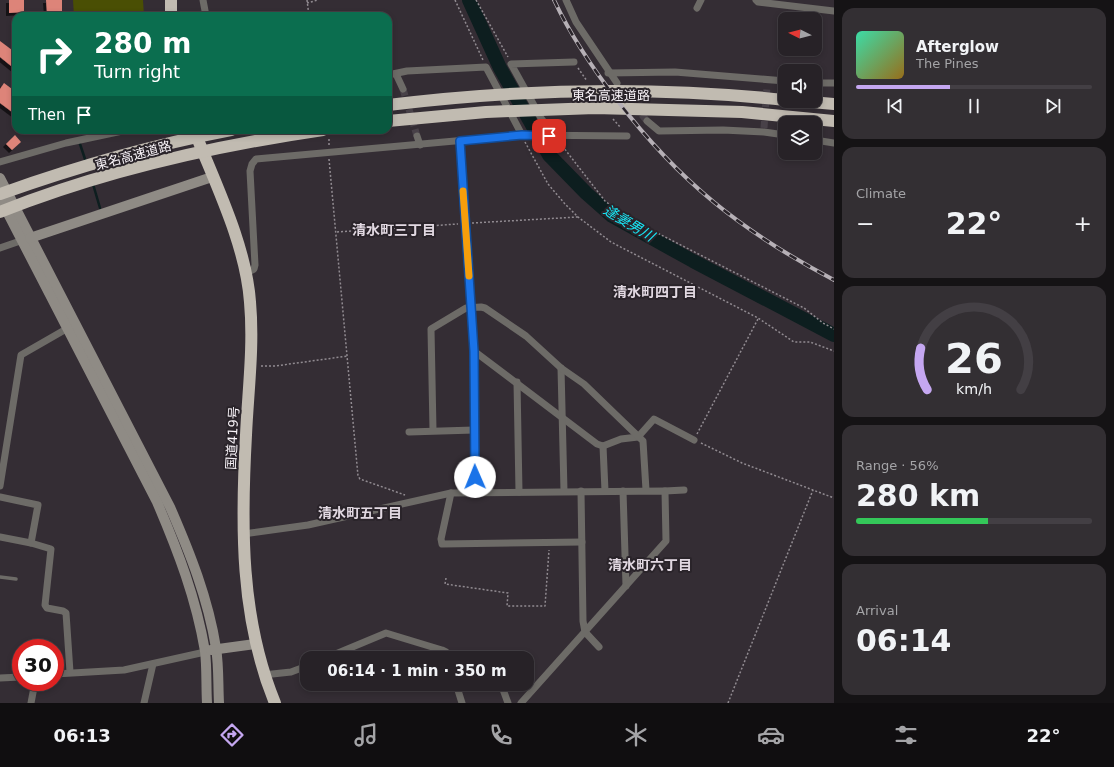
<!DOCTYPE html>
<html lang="en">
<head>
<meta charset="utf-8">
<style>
	:root { --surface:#272227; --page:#332f33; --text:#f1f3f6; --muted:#a4a4a7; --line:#433f44; --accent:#c5a7f1 }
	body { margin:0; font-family:"DejaVu Sans","Noto Sans JP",sans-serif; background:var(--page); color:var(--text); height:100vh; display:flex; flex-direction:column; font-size:15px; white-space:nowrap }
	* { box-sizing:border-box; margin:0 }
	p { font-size:13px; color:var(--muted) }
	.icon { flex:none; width:22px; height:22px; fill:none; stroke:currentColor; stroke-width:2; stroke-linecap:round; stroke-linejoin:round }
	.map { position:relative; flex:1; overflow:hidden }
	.drawer { display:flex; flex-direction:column; gap:8px; padding:8px; background:#151315; width:280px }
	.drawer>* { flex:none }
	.banner { position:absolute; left:12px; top:12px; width:380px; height:122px; border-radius:12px; box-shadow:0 2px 6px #0003,0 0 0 1px var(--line); background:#0b6e4f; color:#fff; overflow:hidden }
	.needle { width:26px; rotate:276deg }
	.buttons { position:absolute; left:778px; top:12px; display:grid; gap:8px }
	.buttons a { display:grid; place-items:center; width:44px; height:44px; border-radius:8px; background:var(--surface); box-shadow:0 2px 6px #0003,0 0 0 1px var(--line); font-size:20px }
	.speed { position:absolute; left:12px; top:639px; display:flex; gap:8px; font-size:20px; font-weight:700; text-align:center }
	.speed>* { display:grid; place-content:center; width:52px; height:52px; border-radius:50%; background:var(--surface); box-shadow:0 2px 6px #0003,0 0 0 1px var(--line); line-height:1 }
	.speed .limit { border:6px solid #d22; background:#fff; color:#111 }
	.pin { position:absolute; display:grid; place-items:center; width:34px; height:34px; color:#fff; margin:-17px; border-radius:8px; box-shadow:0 2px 6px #0006 }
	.me { position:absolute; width:44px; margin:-22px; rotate:359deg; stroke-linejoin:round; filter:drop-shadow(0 0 3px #0008) }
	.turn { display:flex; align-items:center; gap:14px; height:84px; padding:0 16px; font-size:18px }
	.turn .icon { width:52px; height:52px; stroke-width:2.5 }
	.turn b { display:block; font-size:28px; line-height:34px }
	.then { display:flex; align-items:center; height:38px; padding:0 16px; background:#0003; gap:8px; font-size:15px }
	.big { font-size:30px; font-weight:600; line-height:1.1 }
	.drawer .card { flex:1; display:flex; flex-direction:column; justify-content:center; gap:6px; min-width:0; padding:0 14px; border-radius:12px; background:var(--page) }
	.drawer .dial { align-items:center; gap:0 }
	.dial svg { height:104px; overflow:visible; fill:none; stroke:var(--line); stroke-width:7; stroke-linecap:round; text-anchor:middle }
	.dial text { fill:var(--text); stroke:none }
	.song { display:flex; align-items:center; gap:12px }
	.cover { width:48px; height:48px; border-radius:6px; background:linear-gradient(135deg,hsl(160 70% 55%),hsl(40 70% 35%)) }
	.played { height:4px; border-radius:2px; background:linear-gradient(90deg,var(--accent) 40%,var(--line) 40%) }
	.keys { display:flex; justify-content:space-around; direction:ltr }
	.heat { display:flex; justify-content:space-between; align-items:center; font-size:22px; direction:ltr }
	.charge { height:6px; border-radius:3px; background:linear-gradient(90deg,#34c759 56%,var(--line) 0) }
	.trip { position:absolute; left:300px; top:651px; width:234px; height:40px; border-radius:12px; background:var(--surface); box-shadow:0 2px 6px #0003,0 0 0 1px var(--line); font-weight:600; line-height:40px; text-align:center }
	.menu { display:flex; height:64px; justify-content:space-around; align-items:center; background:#100e10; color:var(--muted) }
	.menu .icon { width:28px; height:28px }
	.menu .selected { color:var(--accent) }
	.menu b { font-size:18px; color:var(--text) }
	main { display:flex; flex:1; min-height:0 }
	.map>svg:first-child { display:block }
	.green { fill:#4a4f04 }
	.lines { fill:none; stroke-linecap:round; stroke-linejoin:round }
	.stream { stroke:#0d1e1f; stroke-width:2.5 }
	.river { stroke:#0d1e1f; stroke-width:14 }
	.building { fill:#dd8479; filter:url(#shadow) }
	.street-tunnel { stroke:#484148; stroke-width:7; stroke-dasharray:7 3.5; stroke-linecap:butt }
	.path { stroke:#918b91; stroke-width:1.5; stroke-dasharray:2 2; stroke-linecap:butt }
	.lane { stroke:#6d6b67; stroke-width:3.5 }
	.street { stroke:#6d6b67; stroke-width:7 }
	.secondary { stroke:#8f8b85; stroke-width:10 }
	.highway { stroke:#c1bbb1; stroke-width:12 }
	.rail-casing { stroke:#b6b0b6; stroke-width:4 }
	.rail { stroke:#2a242a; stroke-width:2.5; stroke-dasharray:8; stroke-linecap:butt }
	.route-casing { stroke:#114b97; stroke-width:10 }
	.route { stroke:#1a73e8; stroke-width:7 }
	.slow { stroke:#f59e0b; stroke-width:7 }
	.labels { text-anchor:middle; stroke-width:4; stroke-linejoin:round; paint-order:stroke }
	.street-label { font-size:13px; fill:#f8f3f8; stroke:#2a242a }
	.water-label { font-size:14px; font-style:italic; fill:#18e6f5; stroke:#2a242a }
	.neighbourhood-label { font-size:14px; font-weight:bold; fill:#e1d8e1; stroke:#2a242a }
</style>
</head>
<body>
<main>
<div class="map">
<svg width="834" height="703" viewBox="0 0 834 703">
	<defs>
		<filter id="shadow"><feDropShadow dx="-3" dy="3" stdDeviation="0" flood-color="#0009"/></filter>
	</defs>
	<rect width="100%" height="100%" fill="#342d34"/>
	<path class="green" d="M73,0H143L144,16H74Z"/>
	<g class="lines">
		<g class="stream">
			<path d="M80,144L86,162"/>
			<path d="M93,184L100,208"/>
		</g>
		<path class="river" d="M469,0L500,68L549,155L586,193L612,216L693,261L834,335"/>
	</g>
	<g class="building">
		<path d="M9,0H24V12L9,13Z"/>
		<path d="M46,0H62V12L47,13Z"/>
		<path d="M0,41L16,53V70L0,57Z"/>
		<path d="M4,83L16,92V115L0,103V89Z"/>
		<path d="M15,135L21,142L12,150L6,144Z"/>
	</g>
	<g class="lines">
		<g class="street-tunnel">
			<path d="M403,89L417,136"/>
			<path d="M622,90L647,121"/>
			<path d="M764,128L767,87"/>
		</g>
		<g class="path">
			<path d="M307,0L309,16"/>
			<path d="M455,0L483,60"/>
			<path d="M476,0L508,57"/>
			<path d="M307,3L318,0"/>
			<path d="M578,68L587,81"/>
			<path d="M613,119L621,128"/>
			<path d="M525,142L548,184L565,204L578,217L611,242L758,318L794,342H810L834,351"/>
			<path d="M560,143L605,201L628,218L804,308L823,323L834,329"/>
			<path d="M329,145V139"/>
			<path d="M329,159L358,476L360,479L405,495"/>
			<path d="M472,223L578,217"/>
			<path d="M337,232L458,224"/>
			<path d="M261,366H275L348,356"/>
			<path d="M697,434L758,319"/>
			<path d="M701,443L742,463L834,498"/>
			<path d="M446,578L445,584L508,593L507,606H545L549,550"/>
			<path d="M728,703L813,490"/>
		</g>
		<path class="lane" d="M0,577L16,579"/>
		<g class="street">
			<path d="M203,0L206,16"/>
			<path d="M566,0L576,22L617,83"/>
			<path d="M756,0L758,2L834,11"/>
			<path d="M697,8L701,0"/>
			<path d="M608,73L675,72L785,81"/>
			<path d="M396,74L403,89"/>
			<path d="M388,75L407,71L486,67L522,135"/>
			<path d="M815,83H834"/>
			<path d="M647,121L659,131L723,130L764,132L785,135"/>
			<path d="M417,136L420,145"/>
			<path d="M554,136L541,118L511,64L574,62"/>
			<path d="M815,140L834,143"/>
			<path d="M460,141L474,351L475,492"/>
			<path d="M0,162L66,143L127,130"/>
			<path d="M0,248L26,239"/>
			<path d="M246,273L254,269L255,265L250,171L252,164L256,159L522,135L627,136"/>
			<path d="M474,351L597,444L603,446L621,439L638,437L654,419L694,440"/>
			<path d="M561,368L564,491"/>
			<path d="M517,382L519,492"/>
			<path d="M433,430L431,329L466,308L481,307L485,308L526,336L561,368L584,384L643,441L646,490"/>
			<path d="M409,432L474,430"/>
			<path d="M603,446L605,491"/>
			<path d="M0,486L21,355L68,328"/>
			<path d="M581,491L583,621L585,632L599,647"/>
			<path d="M623,491L626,586"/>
			<path d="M665,491L684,490"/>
			<path d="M451,493L441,539L442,544L582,542"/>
			<path d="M0,497L38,505L31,543"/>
			<path d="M243,534L308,525L451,493L665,491L666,541L521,703"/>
			<path d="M0,537L31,543L51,549L45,605L47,608L63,611L66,613L70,672"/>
			<path d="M326,658L386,633L442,650L446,652L448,658"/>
			<path d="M55,674L124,670L205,652"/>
			<path d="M263,675L291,672L307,666"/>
			<path d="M0,678L21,677"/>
			<path d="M456,684L462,703"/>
			<path d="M501,684L508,703"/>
			<path d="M31,703L35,682"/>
			<path d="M144,703L153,664"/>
		</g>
		<g class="secondary">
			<path d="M0,178L170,507C190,553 208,598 216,648C219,666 218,685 219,703"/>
			<path d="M0,198L157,502C178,551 196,598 205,651C207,668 206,686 207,703"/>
			<path d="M30,238L212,177"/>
			<path d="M211,650L255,644"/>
		</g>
		<g class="highway">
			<path d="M171,16V0"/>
			<path d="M800,101L834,104"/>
			<path d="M388,105C519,89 654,86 785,100"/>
			<path d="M388,121L486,112L595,108L742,112L834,121"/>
			<path d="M194,130C215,183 246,245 250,302C254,346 248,391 246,435C241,525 240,618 275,703"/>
			<path d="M0,194C76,167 152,145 231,130"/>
			<path d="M0,212C103,171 213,146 323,130"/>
		</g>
		<g class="rail-casing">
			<path id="rail" d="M554,0C571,36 593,69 617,100C679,182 743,232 834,280"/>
		</g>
		<use href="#rail" class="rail"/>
	</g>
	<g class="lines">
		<g class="route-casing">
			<path id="route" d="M475,477L474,351L460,141L522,135L549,136"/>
		</g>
		<use href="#route" class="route"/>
		<path class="slow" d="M463,191L469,276"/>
	</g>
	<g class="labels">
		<g class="street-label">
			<text x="611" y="100">東名高速道路</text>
			<text transform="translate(133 155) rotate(-15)" y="5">東名高速道路</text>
			<text transform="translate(232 438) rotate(-87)" y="5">国道419号</text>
		</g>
		<g class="water-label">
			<text transform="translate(629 223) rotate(31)" y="5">逢妻男川</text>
		</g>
		<g class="neighbourhood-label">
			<text x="394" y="235">清水町三丁目</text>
			<text x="655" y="297">清水町四丁目</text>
			<text x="360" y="518">清水町五丁目</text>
			<text x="650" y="570">清水町六丁目</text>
		</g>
	</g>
</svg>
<div class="buttons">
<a><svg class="needle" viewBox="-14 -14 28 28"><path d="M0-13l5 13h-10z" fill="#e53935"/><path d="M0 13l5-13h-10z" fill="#a4a4a7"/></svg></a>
<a><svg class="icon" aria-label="sound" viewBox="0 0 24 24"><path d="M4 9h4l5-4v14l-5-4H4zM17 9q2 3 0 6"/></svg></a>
<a><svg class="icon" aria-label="layers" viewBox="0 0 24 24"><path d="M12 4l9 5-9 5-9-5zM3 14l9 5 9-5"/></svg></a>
</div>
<div class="speed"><div class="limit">30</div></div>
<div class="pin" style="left:549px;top:136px;background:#d93025"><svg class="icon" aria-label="arrive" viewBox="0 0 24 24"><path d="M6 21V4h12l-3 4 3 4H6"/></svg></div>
<svg class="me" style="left:475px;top:477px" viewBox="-20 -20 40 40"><circle r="19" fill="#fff"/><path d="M0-13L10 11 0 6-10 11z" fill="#1a73e8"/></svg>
<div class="trip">06:14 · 1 min · 350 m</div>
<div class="banner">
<div class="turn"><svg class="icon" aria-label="right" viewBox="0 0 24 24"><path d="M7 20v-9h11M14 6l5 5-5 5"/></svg><div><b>280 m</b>Turn right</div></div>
<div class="then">Then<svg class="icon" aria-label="arrive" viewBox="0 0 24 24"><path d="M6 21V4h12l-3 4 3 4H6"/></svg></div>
</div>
</div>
<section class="drawer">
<div class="card">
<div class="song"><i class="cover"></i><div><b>Afterglow</b><p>The Pines</p></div></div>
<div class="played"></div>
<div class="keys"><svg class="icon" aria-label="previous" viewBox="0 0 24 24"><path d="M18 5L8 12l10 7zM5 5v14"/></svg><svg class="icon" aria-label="pause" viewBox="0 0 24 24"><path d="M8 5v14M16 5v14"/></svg><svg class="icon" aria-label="next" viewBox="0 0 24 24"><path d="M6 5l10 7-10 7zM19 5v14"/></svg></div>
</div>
<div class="card"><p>Climate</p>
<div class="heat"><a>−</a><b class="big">22°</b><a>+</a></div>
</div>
<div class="card dial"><svg viewBox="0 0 100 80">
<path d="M14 69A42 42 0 1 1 86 69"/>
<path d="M14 69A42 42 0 0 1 9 37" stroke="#c5a7f1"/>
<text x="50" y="56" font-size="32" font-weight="700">26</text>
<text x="50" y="72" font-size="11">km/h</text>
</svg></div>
<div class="card"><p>Range · 56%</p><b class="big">280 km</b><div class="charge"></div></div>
<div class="card"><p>Arrival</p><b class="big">06:14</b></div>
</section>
</main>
<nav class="menu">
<b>06:13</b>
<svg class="icon selected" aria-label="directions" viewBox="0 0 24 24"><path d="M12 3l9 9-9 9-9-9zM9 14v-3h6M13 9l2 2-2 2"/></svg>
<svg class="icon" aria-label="music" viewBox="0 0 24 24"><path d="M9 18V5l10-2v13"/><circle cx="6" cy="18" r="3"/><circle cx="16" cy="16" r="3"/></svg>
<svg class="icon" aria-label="phone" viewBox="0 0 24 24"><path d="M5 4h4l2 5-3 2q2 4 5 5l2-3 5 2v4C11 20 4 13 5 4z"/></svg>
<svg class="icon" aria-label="climate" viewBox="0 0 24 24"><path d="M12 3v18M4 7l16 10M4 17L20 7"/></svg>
<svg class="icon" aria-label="car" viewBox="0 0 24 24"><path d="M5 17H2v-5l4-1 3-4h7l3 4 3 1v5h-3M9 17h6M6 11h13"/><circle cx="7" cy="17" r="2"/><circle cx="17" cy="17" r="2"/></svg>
<svg class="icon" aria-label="filters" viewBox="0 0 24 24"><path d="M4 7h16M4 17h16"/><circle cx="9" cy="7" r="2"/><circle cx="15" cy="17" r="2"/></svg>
<b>22°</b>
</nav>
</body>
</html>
